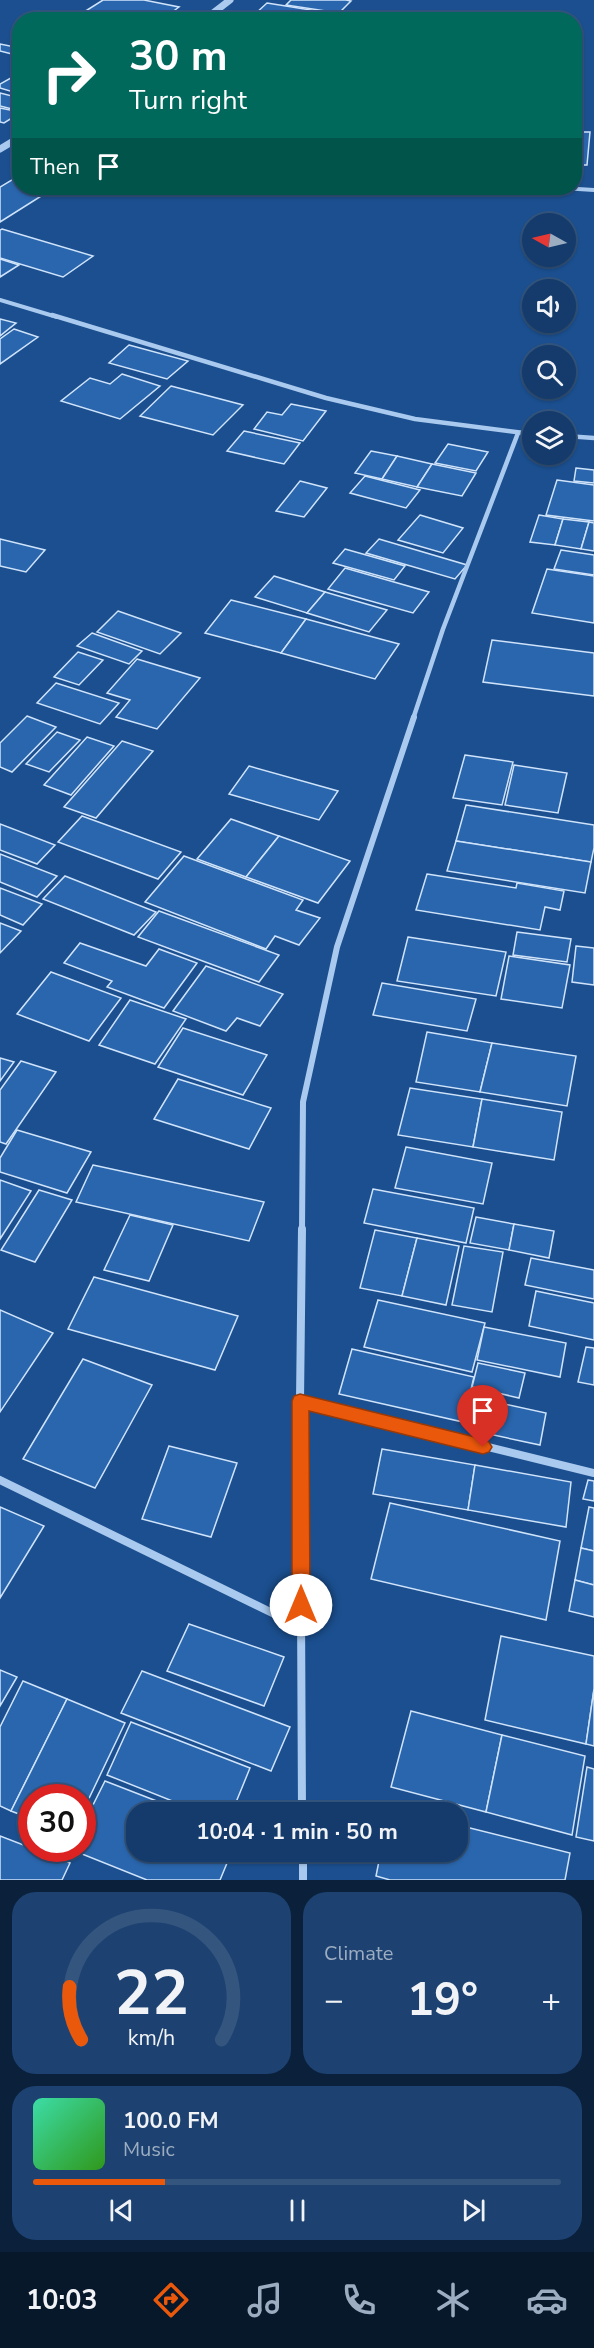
<!DOCTYPE html>
<html lang="en">
<head>
<meta charset="utf-8">
<style>
	:root { --surface:#143b6b; --page:#1d4271; --text:#f1f3f6; --muted:#9dadc1; --line:#33557e; --accent:#ea580c }
	body { margin:0; font-family:"Nunito Sans",sans-serif; background:var(--page); color:var(--text); height:100vh; display:flex; flex-direction:column; font-size:22px; white-space:nowrap }
	* { box-sizing:border-box; margin:0 }
	p { font-size:20px; color:var(--muted) }
	.icon { flex:none; width:33px; height:33px; fill:none; stroke:currentColor; stroke-width:2; stroke-linecap:round; stroke-linejoin:round }
	.map { position:relative; height:1880px; overflow:hidden }
	.side { display:flex; flex-direction:column; gap:12px; padding:12px; background:#0b203b; flex:1 }
	.side>* { flex:none }
	.hud { position:absolute; left:12px; top:12px; width:570px; height:183px; border-radius:24px; box-shadow:0 2px 4px #0004,0 0 0 2px var(--line); background:#00695c; color:#fff; overflow:hidden }
	.needle { width:39px; rotate:278deg }
	.buttons { position:absolute; left:522px; top:213px; display:grid; gap:12px }
	.buttons a { display:grid; place-items:center; width:54px; height:54px; border-radius:50%; background:var(--surface); box-shadow:0 2px 4px #0004,0 0 0 2px var(--line); font-size:30px }
	.speed { position:absolute; left:18px; top:1784px; display:flex; gap:12px; font-size:30px; font-weight:700; text-align:center }
	.speed>* { display:grid; place-content:center; width:78px; height:78px; border-radius:50%; background:var(--surface); box-shadow:0 2px 4px #0004,0 0 0 2px var(--line); line-height:1 }
	.speed .limit { border:9px solid #d22; background:#fff; color:#111 }
	.pin { position:absolute; display:grid; place-items:center; width:51px; height:51px; color:#fff; margin:-62px -26px; border-radius:50% 50% 50% 0; rotate:-45deg; box-shadow:0 0 6px #0007 }
	.pin .icon { rotate:45deg }
	.me { position:absolute; width:66px; margin:-33px; rotate:0deg; stroke-linejoin:round; filter:drop-shadow(0 0 4px #0008) }
	.turn { display:flex; align-items:center; gap:21px; height:126px; padding:0 18px; font-size:27px }
	.turn .icon { width:78px; height:78px; stroke-width:2.5 }
	.turn b { display:block; font-size:42px; line-height:51px }
	.then { display:flex; align-items:center; height:57px; padding:0 18px; background:#0003; gap:12px; font-size:22px }
	.big { font-size:45px; font-weight:700; line-height:1.1 }
	.side .widget { flex:1; display:flex; flex-direction:column; justify-content:center; gap:9px; min-width:0; padding:0 21px; border-radius:24px; background:var(--page) }
	.side .dial { align-items:center; gap:0 }
	.dial svg { height:156px; overflow:visible; fill:none; stroke:var(--line); stroke-width:7; stroke-linecap:round; text-anchor:middle }
	.dial text { fill:var(--text); stroke:none }
	.song { display:flex; align-items:center; gap:18px }
	.cover { width:72px; height:72px; border-radius:9px; background:linear-gradient(135deg,hsl(160 70% 55%),hsl(110 70% 35%)) }
	.played { height:6px; border-radius:3px; background:linear-gradient(90deg,var(--accent) 25%,var(--line) 25%) }
	.keys { display:flex; justify-content:space-around; direction:ltr }
	.heat { display:flex; justify-content:space-between; align-items:center; font-size:33px; direction:ltr }
	.side .tiles { flex:1; display:grid; gap:12px; grid-template-columns:1fr 1fr }
	.widget:last-child { grid-column:span 2 }
	.trip { position:absolute; left:126px; top:1802px; width:342px; height:60px; border-radius:24px; background:var(--surface); box-shadow:0 2px 4px #0004,0 0 0 2px var(--line); font-weight:700; line-height:60px; text-align:center }
	.tabs { display:flex; height:96px; justify-content:space-around; align-items:center; background:#08182b; color:var(--muted) }
	.tabs .icon { width:42px; height:42px }
	.tabs .current { color:var(--accent) }
	.tabs b { font-size:27px; color:var(--text) }
	.map>svg:first-child { display:block }
	.building { fill:#2a66ad; stroke:#cfe3fa; stroke-width:1.5 }
	.lines { fill:none; stroke-linecap:round; stroke-linejoin:round }
	.minor-far3 { stroke:#a9c9ee; stroke-width:4 }
	.minor-far2 { stroke:#a9c9ee; stroke-width:4.5 }
	.minor-far1 { stroke:#a9c9ee; stroke-width:6 }
	.minor { stroke:#a9c9ee; stroke-width:8 }
	.tertiary { stroke:#a9c9ee; stroke-width:7 }
	.route { fill:#ea580c; stroke:#983908; stroke-width:1.5 }
</style>
</head>
<body>
<div class="map">
<svg width="594" height="1880" viewBox="0 0 594 1880">
	<rect width="100%" height="100%" fill="#1b4f8f"/>
	<g class="building">
		<path d="M103,0H144L179,7L161,20H119L84,12Z"/>
		<path d="M291,0H346L351,1L339,13L286,5Z"/>
		<path d="M267,3L342,15L338,20H287L255,14Z"/>
		<path d="M255,14L287,20H250Z"/>
		<path d="M0,44L20,48V56L0,51Z"/>
		<path d="M18,74L20,94L0,88V84Z"/>
		<path d="M0,93L20,98V111L0,106Z"/>
		<path d="M0,108L20,112V113L4,123L0,122Z"/>
		<path d="M574,132H590L587,165H574Z"/>
		<path d="M20,175V188H54L0,222V187Z"/>
		<path d="M2,229L93,256L63,277L0,258V230Z"/>
		<path d="M0,259L19,265L0,277Z"/>
		<path d="M0,319L16,323L0,336Z"/>
		<path d="M14,329L38,337L0,364V339Z"/>
		<path d="M129,345L188,361L167,379L109,363Z"/>
		<path d="M122,374L160,386L120,419L61,401L90,378L110,384Z"/>
		<path d="M171,386L243,405L213,435L140,416Z"/>
		<path d="M291,404L326,411L303,441L254,429L267,412L282,415Z"/>
		<path d="M244,431L300,443L284,464L227,451Z"/>
		<path d="M448,444L488,452L476,471L435,463Z"/>
		<path d="M371,451L397,456L382,479L355,473Z"/>
		<path d="M397,456L432,464L417,487L382,479Z"/>
		<path d="M432,464L476,473L462,496L417,487Z"/>
		<path d="M576,468L594,470V483L574,481Z"/>
		<path d="M365,476L420,490L406,508L350,493Z"/>
		<path d="M557,480L594,485V521L546,515Z"/>
		<path d="M300,481L327,488L304,517L276,511Z"/>
		<path d="M420,515L463,528L443,553L398,540Z"/>
		<path d="M539,515L563,519L555,545L530,542Z"/>
		<path d="M563,519L589,522L581,549L555,545Z"/>
		<path d="M589,522L594,523V551L581,549Z"/>
		<path d="M0,539L45,550L26,572L0,566Z"/>
		<path d="M379,539L467,565L455,579L366,553Z"/>
		<path d="M345,549L405,566L394,580L333,563Z"/>
		<path d="M561,550L594,555V575L554,569Z"/>
		<path d="M345,568L429,592L413,613L328,589Z"/>
		<path d="M547,569L594,576V623L532,613Z"/>
		<path d="M274,576L325,592L307,613L255,597Z"/>
		<path d="M325,592L387,610L369,632L307,613Z"/>
		<path d="M231,600L306,619L281,653L205,633Z"/>
		<path d="M118,611L181,633L160,654L97,632Z"/>
		<path d="M306,619L399,644L375,679L281,653Z"/>
		<path d="M92,633L142,651L129,664L77,646Z"/>
		<path d="M492,640L594,653V696L483,682Z"/>
		<path d="M78,652L103,660L79,685L54,677Z"/>
		<path d="M137,659L200,678L157,729L116,717L130,700L107,693Z"/>
		<path d="M56,683L119,703L100,724L37,703Z"/>
		<path d="M27,716L56,727L12,772L0,767V743Z"/>
		<path d="M57,732L80,740L49,772L26,764Z"/>
		<path d="M87,737L114,746L71,795L44,785Z"/>
		<path d="M122,741L153,751L96,818L64,807Z"/>
		<path d="M465,755L513,762L502,805L453,798Z"/>
		<path d="M514,765L567,773L558,813L505,805Z"/>
		<path d="M249,766L338,791L319,820L229,794Z"/>
		<path d="M466,805L594,825V848L591,862L456,841Z"/>
		<path d="M82,816L181,852L158,879L58,842Z"/>
		<path d="M231,819L279,836L246,877L197,859Z"/>
		<path d="M0,824L55,845L37,864L0,850Z"/>
		<path d="M279,836L350,861L318,903L246,877Z"/>
		<path d="M456,841L591,862L585,893L447,871Z"/>
		<path d="M0,854L57,876L37,897L0,882Z"/>
		<path d="M184,856L303,900L296,910L320,918L299,945L275,936L266,949L145,902Z"/>
		<path d="M427,874L516,888L517,883L564,891L560,910L545,907L540,930L416,910Z"/>
		<path d="M65,876L156,912L134,935L43,899Z"/>
		<path d="M0,888L42,904L23,925L0,915Z"/>
		<path d="M159,911L279,955L259,982L138,937Z"/>
		<path d="M0,923L21,931L0,953Z"/>
		<path d="M517,932L571,939L567,962L513,955Z"/>
		<path d="M408,937L506,952L496,996L397,981Z"/>
		<path d="M80,943L146,966L159,949L197,963L164,1008L107,987L112,981L64,963Z"/>
		<path d="M576,946L594,948V985L572,982Z"/>
		<path d="M509,956L570,965L562,1008L501,999Z"/>
		<path d="M206,966L283,994L260,1026L237,1018L226,1031L173,1011Z"/>
		<path d="M51,972L121,998L89,1041L17,1014Z"/>
		<path d="M382,983L476,999L467,1031L373,1015Z"/>
		<path d="M130,1000L186,1019L155,1064L99,1045Z"/>
		<path d="M183,1028L267,1055L243,1095L158,1067Z"/>
		<path d="M427,1032L492,1043L480,1092L416,1082Z"/>
		<path d="M492,1043L576,1056L567,1106L480,1092Z"/>
		<path d="M0,1058L14,1062L0,1081Z"/>
		<path d="M21,1061L56,1072L6,1144L0,1142V1090Z"/>
		<path d="M178,1079L271,1108L249,1149L154,1119Z"/>
		<path d="M410,1088L482,1099L473,1147L398,1135Z"/>
		<path d="M482,1099L562,1112L554,1160L473,1147Z"/>
		<path d="M17,1130L91,1152L67,1193L0,1172V1158Z"/>
		<path d="M406,1147L492,1163L483,1204L395,1188Z"/>
		<path d="M93,1165L264,1202L249,1241L76,1202Z"/>
		<path d="M0,1180L31,1191L0,1239Z"/>
		<path d="M373,1189L474,1208L466,1243L364,1223Z"/>
		<path d="M39,1190L72,1200L35,1262L1,1250Z"/>
		<path d="M130,1215L173,1225L149,1281L104,1270Z"/>
		<path d="M476,1217L514,1224L509,1250L470,1243Z"/>
		<path d="M514,1224L554,1231L549,1258L509,1250Z"/>
		<path d="M375,1230L417,1238L402,1296L360,1288Z"/>
		<path d="M417,1238L459,1246L446,1305L402,1296Z"/>
		<path d="M464,1246L503,1252L492,1312L452,1305Z"/>
		<path d="M531,1258L594,1270V1299L525,1285Z"/>
		<path d="M94,1277L238,1316L215,1370L68,1329Z"/>
		<path d="M536,1291L594,1303V1340L529,1326Z"/>
		<path d="M378,1300L485,1323L472,1372L364,1347Z"/>
		<path d="M0,1310L53,1333L0,1412Z"/>
		<path d="M484,1327L566,1343L560,1377L477,1360Z"/>
		<path d="M586,1347L594,1348V1385L578,1382Z"/>
		<path d="M352,1349L474,1377L463,1422L339,1394Z"/>
		<path d="M83,1359L152,1385L95,1488L23,1459Z"/>
		<path d="M478,1363L525,1373L519,1398L472,1387Z"/>
		<path d="M477,1398L546,1413L540,1445L470,1430Z"/>
		<path d="M169,1446L237,1463L211,1537L142,1519Z"/>
		<path d="M382,1449L475,1465L468,1510L373,1494Z"/>
		<path d="M475,1465L571,1482L566,1527L468,1510Z"/>
		<path d="M588,1480L594,1481V1501L583,1499Z"/>
		<path d="M390,1503L560,1541L546,1620L371,1579Z"/>
		<path d="M0,1507L44,1526L0,1598Z"/>
		<path d="M589,1507L594,1508V1551L581,1548Z"/>
		<path d="M581,1548L594,1551V1585L575,1580Z"/>
		<path d="M575,1580L594,1585V1617L569,1611Z"/>
		<path d="M189,1624L284,1657L264,1706L167,1671Z"/>
		<path d="M501,1636L594,1656V1689L586,1744L485,1720Z"/>
		<path d="M0,1670L17,1677L0,1706Z"/>
		<path d="M142,1671L290,1727L271,1771L121,1713Z"/>
		<path d="M23,1681L67,1699L11,1811L0,1806V1727Z"/>
		<path d="M594,1689V1746L586,1744Z"/>
		<path d="M67,1699L125,1723L82,1813V1797H32V1819L11,1811Z"/>
		<path d="M411,1711L502,1735L486,1812L391,1787Z"/>
		<path d="M131,1722L250,1768L232,1812H200L107,1775Z"/>
		<path d="M502,1735L585,1756L572,1835L486,1812Z"/>
		<path d="M587,1767L594,1769V1841L576,1837Z"/>
		<path d="M105,1781L185,1812H136V1851H232L220,1880H147L72,1850L82,1848V1827Z"/>
		<path d="M458,1825L570,1853L565,1880H390L376,1876L381,1851H458Z"/>
		<path d="M0,1836L70,1863L62,1880H0Z"/>
	</g>
	<g class="lines">
		<g class="minor-far3">
			<path d="M562,188L594,190"/>
			<path d="M0,300L57,317"/>
		</g>
		<g class="minor-far2">
			<path d="M52,315L326,398L415,419L532,434"/>
			<path d="M566,436L594,438"/>
			<path d="M413,719L443,629L518,433"/>
		</g>
		<path class="minor-far1" d="M302,1230L303,1102L337,947L414,717"/>
		<g class="minor">
			<path d="M302,1229L300,1401L302,1812"/>
			<path d="M300,1401L594,1473"/>
			<path d="M0,1480L301,1627"/>
			<path d="M303,1851V1880"/>
		</g>
		<g class="tertiary">
			<path d="M204,20L230,0"/>
			<path d="M0,149L20,137"/>
		</g>
	</g>
	<path class="route" d="M300,1394L483,1439L489,1442L492,1447L489,1452L483,1454L309,1411L310,1605L307,1611L301,1613L295,1611L292,1605V1401L294,1396Z"/>
</svg>
<div class="buttons">
<a><svg class="needle" viewBox="-14 -14 28 28"><path d="M0-13l5 13h-10z" fill="#e53935"/><path d="M0 13l5-13h-10z" fill="#9dadc1"/></svg></a>
<a><svg class="icon" aria-label="sound" viewBox="0 0 24 24"><path d="M4 9h4l5-4v14l-5-4H4zM17 9q2 3 0 6"/></svg></a>
<a><svg class="icon" aria-label="search" viewBox="0 0 24 24"><circle cx="10" cy="10" r="6"/><path d="M15 15l6 6"/></svg></a>
<a><svg class="icon" aria-label="layers" viewBox="0 0 24 24"><path d="M12 4l9 5-9 5-9-5zM3 14l9 5 9-5"/></svg></a>
</div>
<div class="speed"><div class="limit">30</div></div>
<div class="pin" style="left:483px;top:1447px;background:#d93025"><svg class="icon" aria-label="arrive" viewBox="0 0 24 24"><path d="M6 21V4h12l-3 4 3 4H6"/></svg></div>
<svg class="me" style="left:301px;top:1605px" viewBox="-20 -20 40 40"><circle r="19" fill="#fff"/><path d="M0-13L10 11 0 6-10 11z" fill="#ea580c"/></svg>
<div class="trip">10:04 · 1 min · 50 m</div>
<div class="hud">
<div class="turn"><svg class="icon" aria-label="right" viewBox="0 0 24 24"><path d="M7 20v-9h11M14 6l5 5-5 5"/></svg><div><b>30 m</b>Turn right</div></div>
<div class="then">Then<svg class="icon" aria-label="arrive" viewBox="0 0 24 24"><path d="M6 21V4h12l-3 4 3 4H6"/></svg></div>
</div>
</div>
<section class="side">
<div class="tiles">
<div class="widget dial"><svg viewBox="0 0 100 80">
<path d="M14 69A42 42 0 1 1 86 69"/>
<path d="M14 69A42 42 0 0 1 8 42" stroke="#ea580c"/>
<text x="50" y="56" font-size="32" font-weight="700">22</text>
<text x="50" y="72" font-size="11">km/h</text>
</svg></div>
<div class="widget"><p>Climate</p>
<div class="heat"><a>−</a><b class="big">19°</b><a>+</a></div>
</div>
<div class="widget">
<div class="song"><i class="cover"></i><div><b>100.0 FM</b><p>Music</p></div></div>
<div class="played"></div>
<div class="keys"><svg class="icon" aria-label="previous" viewBox="0 0 24 24"><path d="M18 5L8 12l10 7zM5 5v14"/></svg><svg class="icon" aria-label="pause" viewBox="0 0 24 24"><path d="M8 5v14M16 5v14"/></svg><svg class="icon" aria-label="next" viewBox="0 0 24 24"><path d="M6 5l10 7-10 7zM19 5v14"/></svg></div>
</div>
</div>
</section>
<nav class="tabs">
<b>10:03</b>
<svg class="icon current" aria-label="directions" viewBox="0 0 24 24"><path d="M12 3l9 9-9 9-9-9zM9 14v-3h6M13 9l2 2-2 2"/></svg>
<svg class="icon" aria-label="music" viewBox="0 0 24 24"><path d="M9 18V5l10-2v13"/><circle cx="6" cy="18" r="3"/><circle cx="16" cy="16" r="3"/></svg>
<svg class="icon" aria-label="phone" viewBox="0 0 24 24"><path d="M5 4h4l2 5-3 2q2 4 5 5l2-3 5 2v4C11 20 4 13 5 4z"/></svg>
<svg class="icon" aria-label="climate" viewBox="0 0 24 24"><path d="M12 3v18M4 7l16 10M4 17L20 7"/></svg>
<svg class="icon" aria-label="car" viewBox="0 0 24 24"><path d="M5 17H2v-5l4-1 3-4h7l3 4 3 1v5h-3M9 17h6M6 11h13"/><circle cx="7" cy="17" r="2"/><circle cx="17" cy="17" r="2"/></svg>
</nav>
</body>
</html>
